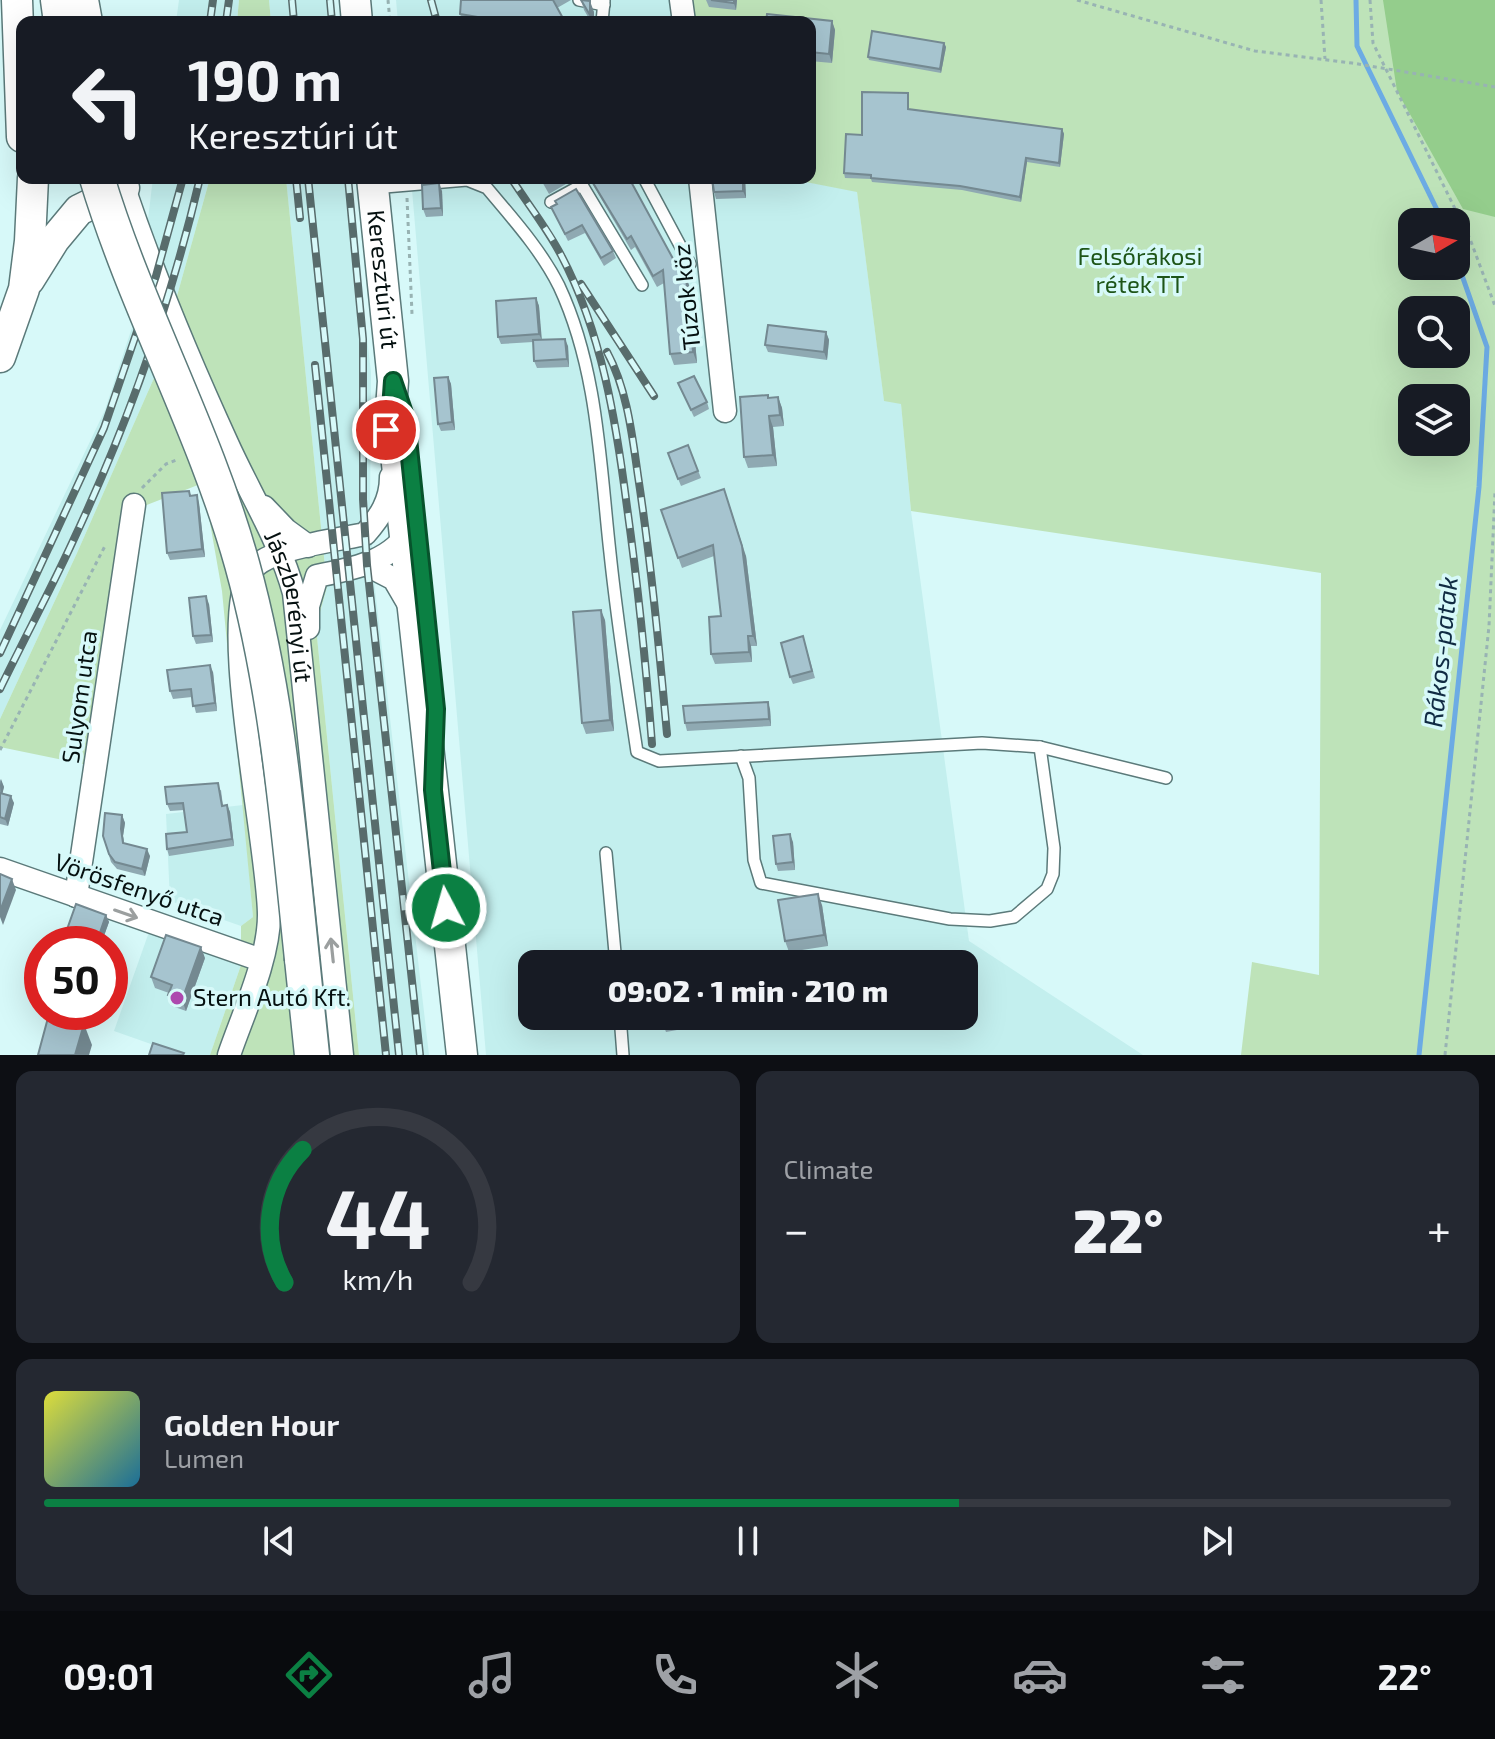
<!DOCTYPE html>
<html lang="en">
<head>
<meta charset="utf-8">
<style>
	:root { --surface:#171b24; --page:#242831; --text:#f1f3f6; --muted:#9ea1a6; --line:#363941; --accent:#0b8043 }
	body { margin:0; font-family:"Exo 2",sans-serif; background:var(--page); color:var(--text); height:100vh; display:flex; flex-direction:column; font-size:30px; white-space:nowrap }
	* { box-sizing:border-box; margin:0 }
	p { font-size:26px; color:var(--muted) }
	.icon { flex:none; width:44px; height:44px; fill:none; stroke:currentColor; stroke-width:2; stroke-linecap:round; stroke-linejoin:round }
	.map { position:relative; height:1055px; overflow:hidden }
	.sheet { display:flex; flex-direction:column; gap:16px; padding:16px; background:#0d0f14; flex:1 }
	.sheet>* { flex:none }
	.banner { position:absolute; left:16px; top:16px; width:800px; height:168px; border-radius:16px; box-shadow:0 8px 32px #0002; background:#171b24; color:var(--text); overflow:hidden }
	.needle { width:52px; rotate:81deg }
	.tools { position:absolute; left:1398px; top:208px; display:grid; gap:16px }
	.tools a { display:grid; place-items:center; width:72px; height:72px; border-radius:16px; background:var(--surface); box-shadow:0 8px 32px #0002; font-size:40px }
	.speed { position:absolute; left:24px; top:926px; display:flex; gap:16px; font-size:40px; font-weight:700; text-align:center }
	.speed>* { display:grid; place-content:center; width:104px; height:104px; border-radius:50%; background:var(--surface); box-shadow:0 8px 32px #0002; line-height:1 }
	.speed .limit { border:12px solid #d22; background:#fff; color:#111 }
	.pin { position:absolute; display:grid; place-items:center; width:68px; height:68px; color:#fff; margin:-34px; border:4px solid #fff; border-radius:50%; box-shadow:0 2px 8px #0007 }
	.me { position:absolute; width:88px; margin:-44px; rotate:354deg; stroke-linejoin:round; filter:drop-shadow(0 0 6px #0008) }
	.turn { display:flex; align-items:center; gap:28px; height:168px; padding:0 40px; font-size:36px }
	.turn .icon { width:104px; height:104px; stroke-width:2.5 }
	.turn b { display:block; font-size:56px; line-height:68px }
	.big { font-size:60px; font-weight:800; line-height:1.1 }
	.sheet .widget { flex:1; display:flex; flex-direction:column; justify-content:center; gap:12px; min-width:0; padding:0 28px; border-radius:16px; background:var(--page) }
	.sheet .dial { align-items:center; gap:0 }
	.dial svg { height:208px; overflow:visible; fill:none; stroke:var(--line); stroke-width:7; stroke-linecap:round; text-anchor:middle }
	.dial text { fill:var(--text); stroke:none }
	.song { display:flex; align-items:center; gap:24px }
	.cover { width:96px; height:96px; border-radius:12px; background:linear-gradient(135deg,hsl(60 70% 55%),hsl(200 70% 35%)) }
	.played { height:8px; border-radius:4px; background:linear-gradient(90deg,var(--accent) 65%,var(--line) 65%) }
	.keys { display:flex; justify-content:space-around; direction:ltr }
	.heat { display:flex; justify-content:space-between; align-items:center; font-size:44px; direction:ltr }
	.sheet .tiles { flex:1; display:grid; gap:16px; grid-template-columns:1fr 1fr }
	.widget:last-child { grid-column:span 2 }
	.trip { position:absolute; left:518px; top:950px; width:460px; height:80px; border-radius:16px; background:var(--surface); box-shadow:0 8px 32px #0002; font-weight:800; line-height:80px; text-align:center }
	.menu { display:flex; height:128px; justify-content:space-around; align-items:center; background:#090b0e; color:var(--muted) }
	.menu .icon { width:56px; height:56px }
	.menu .on { color:var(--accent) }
	.menu b { font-size:36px; color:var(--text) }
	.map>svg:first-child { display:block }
	.built { fill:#c3efee; fill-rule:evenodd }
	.green { fill:#bee3b9; fill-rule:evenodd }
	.forest { fill:#94cd8c }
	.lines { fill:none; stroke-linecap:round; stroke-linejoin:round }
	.stream { stroke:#6cabe4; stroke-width:5 }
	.lane-casing { stroke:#5b7a7a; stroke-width:14 }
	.street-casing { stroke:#5b7a7a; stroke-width:25 }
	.secondary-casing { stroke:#5b7a7a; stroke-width:33 }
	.primary-casing { stroke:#5b7a7a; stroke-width:37 }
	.path { stroke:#98b3b3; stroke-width:3; stroke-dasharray:4 4; stroke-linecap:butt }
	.lane { stroke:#fff; stroke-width:11 }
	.street { stroke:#fff; stroke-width:22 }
	.secondary { stroke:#fff; stroke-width:30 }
	.primary { stroke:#fff; stroke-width:34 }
	.rail-casing { stroke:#586c6c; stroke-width:8 }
	.rail { stroke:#d7f9f9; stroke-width:5; stroke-dasharray:15; stroke-linecap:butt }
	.primary-bridge-casing { stroke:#5b7a7a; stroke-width:37; stroke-linecap:butt }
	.primary-bridge { stroke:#fff; stroke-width:34 }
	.wall { fill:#8fa9b2 }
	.shaded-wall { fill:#748991 }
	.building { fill:#a6c4cf; stroke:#748991; stroke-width:2 }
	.oneway { stroke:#9b9f9f }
	.route-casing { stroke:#07532c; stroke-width:20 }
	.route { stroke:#0b8043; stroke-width:14 }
	.poi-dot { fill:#ad49ae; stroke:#d7f9f9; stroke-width:3 }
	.labels { text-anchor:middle; stroke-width:7; stroke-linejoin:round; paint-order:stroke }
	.park-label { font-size:24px; fill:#1e5518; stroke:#d7f9f9 }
	.street-label { font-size:24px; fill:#051010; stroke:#d7f9f9 }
	.poi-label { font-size:24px; fill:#051010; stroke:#d7f9f9; text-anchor:start }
	.water-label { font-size:26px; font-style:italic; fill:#102b43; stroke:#d7f9f9 }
</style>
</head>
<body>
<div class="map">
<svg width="1495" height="1055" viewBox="0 0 1495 1055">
	<rect width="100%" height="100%" fill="#d7f9f9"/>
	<g class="built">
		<path d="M179,0H239L237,22H176Z"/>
		<path d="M269,0H327L330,22H271Z"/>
		<path d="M396,0H689L691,22H398Z"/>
		<path d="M153,178H210L154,378L77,553L0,719V630L105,410L157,251L148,219Z"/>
		<path d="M286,178H348L371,372L370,515L374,580L429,1055H359L316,627L327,587Z"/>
		<path d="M411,178H785L857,191L884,400L901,403L911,511L969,941L1143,1055H486ZM532,964H964V1016H532Z"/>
		<path d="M243,805L253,917L241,926L170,901L166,814Z"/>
		<path d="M149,932L241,965L210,1055H182L114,1031Z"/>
	</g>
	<g class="green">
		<path d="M239,0H269L271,22H237Z"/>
		<path d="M689,0H1495V1055H1241L1252,962L1319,975L1321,573L911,511L901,404L884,401L857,192L785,178H810V22H691ZM1412,222H1456V266H1412ZM1412,310H1456V354H1412ZM1412,398H1456V442H1412Z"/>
		<path d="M210,178H286L327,587L316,627L359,1055H210L241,965V926L253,917L222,591L203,483L139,508L102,768L0,747V719L77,553L154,378Z"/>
	</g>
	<path class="forest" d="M1383,0H1495V217L1463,209L1397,91Z"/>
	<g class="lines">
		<g class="stream">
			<path d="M1356,0L1357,46L1443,222"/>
			<path d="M1419,1055L1479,487L1487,347L1456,258"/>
		</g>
		<g class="lane-casing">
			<g id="lane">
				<path d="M579,0L604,5"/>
				<path d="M602,22L604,1"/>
				<path d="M582,178V185L642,285"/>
				<path d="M644,178L690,264"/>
				<path d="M373,188L467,180L487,188C513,219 541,250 559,286C598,369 600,464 610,553C617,620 627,686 637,752L659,761L982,743L1040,747L1166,778"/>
				<path d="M551,202L582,185"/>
				<path d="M741,756L749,778L754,860L761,883L950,919L990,921L1014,917L1047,889L1053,874L1054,848L1040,747"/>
				<path d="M606,853L616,964"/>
				<path d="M620,1016L623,1055"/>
			</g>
		</g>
		<g class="street-casing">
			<g id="street">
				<path d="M681,0L684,22"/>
				<path d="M700,178L725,411"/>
				<path id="s1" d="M124,188C153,274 189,360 227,443C249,492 280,541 294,593L342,1055"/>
				<path d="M264,507L286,530L308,546"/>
				<path d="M367,565L394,579L408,603"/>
				<path d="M308,628V606L317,576C350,569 392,563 410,529"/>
				<path d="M0,869L261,960"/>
				<path d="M76,896L134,505"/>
				<path d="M229,1055C243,1014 269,959 269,915C269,846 217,619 251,571C266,548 338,540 365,534C380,517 391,501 391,477"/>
			</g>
		</g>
		<g class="secondary-casing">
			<g id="secondary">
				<path d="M17,0L22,137"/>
				<path d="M83,0L87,22"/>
				<path d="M355,0L357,22"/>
				<path id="s2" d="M372,178L393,381L391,409L462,1055"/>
				<path d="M29,280L54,240L79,210L124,188L121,178"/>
				<path d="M0,357L24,289L30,241L33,178"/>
			</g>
		</g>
		<g class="primary-casing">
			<g id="primary">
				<path d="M58,0L61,22"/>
				<path d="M302,959L312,1055"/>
			</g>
		</g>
		<g class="path">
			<path d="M388,0L390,22"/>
			<path d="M1077,0L1255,51L1352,63L1495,87"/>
			<path d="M1321,0L1325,59"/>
			<path d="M1370,0L1373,43L1470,239L1495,306"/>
			<path d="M407,198L412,314"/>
			<path d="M142,488L166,464L179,459"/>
			<path d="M0,750L106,544"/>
			<path d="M1445,1055L1489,626L1495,492"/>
		</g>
		<use href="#lane" class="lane"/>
		<use href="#street" class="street"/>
		<use href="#secondary" class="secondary"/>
		<use href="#primary" class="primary"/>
		<g class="rail-casing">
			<g id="rail">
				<path d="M292,0L294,22"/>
				<path d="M330,0L332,22"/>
				<path d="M431,0L437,22"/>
				<path d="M210,22L213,0"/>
				<path d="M226,22L229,0"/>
				<path d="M296,178L300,218"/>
				<path d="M308,178L399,1055"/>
				<path d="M348,178L363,339V499L367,565L420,1055"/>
				<path d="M511,178C527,203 547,228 561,255C602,333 616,421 627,507C638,586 646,665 652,744"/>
				<path d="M581,284L654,396"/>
				<path d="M607,352C627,389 632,434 638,476C651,562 659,647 667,734"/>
				<path d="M315,365L386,1055"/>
				<path d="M0,653L104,428L156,276L183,178"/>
				<path d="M0,689C24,639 50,591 73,541C127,426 171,302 200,178"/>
			</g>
		</g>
		<use href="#rail" class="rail"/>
		<g class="primary-bridge-casing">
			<path id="primary-bridge" d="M97,178C137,310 205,431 242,564C278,693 288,827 302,959"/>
		</g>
		<use href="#primary-bridge" class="primary-bridge"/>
	</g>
	<g class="wall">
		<path d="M461,0H571L557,8L565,22H463L460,14Z"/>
		<path d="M581,0L594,12V22H591L584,10Z"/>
		<path d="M706,0H737L736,10L709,7Z"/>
		<path d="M832,21L835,30L832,63L810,61V22Z"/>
		<path d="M944,43L946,47L941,73L869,60L868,57Z"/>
		<path d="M909,97V109L1062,129L1064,134L1060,167L1027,162L1021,202L962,190L872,182L871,179L845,178L844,173L862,135Z"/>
		<path d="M540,178H570L571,181L549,194Z"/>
		<path d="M589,178H629L683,277H686L690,288L697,363L674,365L670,354L664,283L657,287L635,247L631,250Z"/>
		<path d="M712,178H745L746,198L716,199L714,192Z"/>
		<path d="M442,191L443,216L426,217L423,209Z"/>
		<path d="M556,205L613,251L616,258L604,266L585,233L568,241L551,207Z"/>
		<path d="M536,298L539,306L541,340L568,346L569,367L537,368L534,361L533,342L501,344L498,337Z"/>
		<path d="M826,332L829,340L827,360L768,352L765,345Z"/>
		<path d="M448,377L451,384L455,430L441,431L438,424Z"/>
		<path d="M678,383L707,402L709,409L694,417Z"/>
		<path d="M768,395L769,398L778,397L782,408L784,426L773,427L777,466L748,468L744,457Z"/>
		<path d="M688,445L701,478L681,486L668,453Z"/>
		<path d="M189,491L191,496L199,503L205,557L170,560L167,553Z"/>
		<path d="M661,510L746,556L757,646H751L752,662L715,664L711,654L721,616L714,556L682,568Z"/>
		<path d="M209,604L213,642L196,644L193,636Z"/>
		<path d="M605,620L614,731L586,734L582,723Z"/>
		<path d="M803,636L815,678L793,684L790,677Z"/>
		<path d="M213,672L217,711L196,713L192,697L173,699L170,691Z"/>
		<path d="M770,709L771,726L687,731L685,723Z"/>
		<path d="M0,779L4,787L2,793L14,803L8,826L0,824Z"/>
		<path d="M221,790L223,806L227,805L230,812L234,846L169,856L167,849L187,832L184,810L170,811L167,804Z"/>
		<path d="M122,815L125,823L123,836L124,843L150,856L145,876L117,869L111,862L103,836Z"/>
		<path d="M793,842L795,870L778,871L776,864Z"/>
		<path d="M822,905L828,946L789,952L785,941Z"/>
		<path d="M106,915L109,922L101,944H66L64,938Z"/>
		<path d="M205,958L186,1011L172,1006L168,995L169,993L155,988L151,977Z"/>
		<path d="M686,1016L688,1028L666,1032L663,1024Z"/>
	</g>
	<g class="shaded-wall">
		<path d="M734,0H737L736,10L734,3Z"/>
		<path d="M590,1L594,12V22H592L590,15Z"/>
		<path d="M832,21L835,30L832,63L829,54Z"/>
		<path d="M944,43L946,47L941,73L940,69Z"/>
		<path d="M1062,129L1064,134L1060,167L1059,163Z"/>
		<path d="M1026,158L1027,162L1021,202L1020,197Z"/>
		<path d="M743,178H745L746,198L743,191Z"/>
		<path d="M439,183L442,191L443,216L441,208Z"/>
		<path d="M686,277L690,288L697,363L693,352Z"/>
		<path d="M536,298L539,306L542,341L539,334Z"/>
		<path d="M826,332L829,340L827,360L824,352Z"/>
		<path d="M565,339L568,346L569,367L567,359Z"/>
		<path d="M448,377L451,384L455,430L452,422Z"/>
		<path d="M778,397L782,408L784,426L780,415Z"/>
		<path d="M769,416L773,427L777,466L773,455Z"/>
		<path d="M724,489L746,556L757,646L753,636Z"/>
		<path d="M197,495L199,503L205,557L202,549Z"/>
		<path d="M206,596L209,604L213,642L211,635Z"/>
		<path d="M601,610L605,620L614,731L610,720Z"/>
		<path d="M748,636L751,646L752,662L749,652Z"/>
		<path d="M210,665L213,672L217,711L215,703Z"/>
		<path d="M768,702L770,709L771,726L769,719Z"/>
		<path d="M1,779L4,787L1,800L0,785Z"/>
		<path d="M11,796L14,803L8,826L5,819Z"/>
		<path d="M227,805L230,812L234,846L232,839Z"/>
		<path d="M122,815L125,823L123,836L125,850L121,829Z"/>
		<path d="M790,834L793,842L795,870L793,862Z"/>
		<path d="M147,849L150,856L145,876L142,869Z"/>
		<path d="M12,879L16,890L3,925L0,917V911Z"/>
		<path d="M818,894L822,905L828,946L824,935Z"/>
		<path d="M106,915L109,922L101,944H96Z"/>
		<path d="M201,947L205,958L186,1011L182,1000Z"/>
		<path d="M84,1024L92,1045L89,1055H75Z"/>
	</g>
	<g class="building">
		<path d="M461,0H553L565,22H507L460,14Z"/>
		<path d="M581,0L590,1V15Z"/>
		<path d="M711,0H734V3Z"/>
		<path d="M767,14L832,21L829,54L810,52V22H766Z"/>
		<path d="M872,31L944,43L940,69L868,57Z"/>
		<path d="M862,92L908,93V109L1062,129L1059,163L1026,158L1020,197L960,186L871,178V175L844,173L846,134L862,135Z"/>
		<path d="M590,178H629L683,277H686L693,352L670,354L663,270L653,276L631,236L627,239Z"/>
		<path d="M712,178H743V191L714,192Z"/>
		<path d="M439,183L441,208L423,209L422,185Z"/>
		<path d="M576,189L613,251L601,258L582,225L565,234L551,207L557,204L555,201Z"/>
		<path d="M536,298L539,334L498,337L496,301Z"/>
		<path d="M768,325L826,332L824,352L765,345Z"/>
		<path d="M565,339L567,359L534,361L533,340Z"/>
		<path d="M694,376L707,402L691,410L678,383Z"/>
		<path d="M448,377L452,422L438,424L434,378Z"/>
		<path d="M768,395V398L778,397L780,415L769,416L773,455L744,457L740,397Z"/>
		<path d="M688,445L698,471L678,479L668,453Z"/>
		<path d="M724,489L742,546L753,636H748L749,652L711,654L709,617L721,616L713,545L678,558L661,510Z"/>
		<path d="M189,491L190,496L197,495L202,549L167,553L162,493Z"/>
		<path d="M206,596L211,635L193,636L189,598Z"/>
		<path d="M601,610L610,720L582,723L573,612Z"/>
		<path d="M803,636L812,671L790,677L781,643Z"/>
		<path d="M210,665L215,703L193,706L191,689L170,691L167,670Z"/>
		<path d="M768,702L769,719L685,723L683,706Z"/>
		<path d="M218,783L222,806L227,805L232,839L167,849L166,834L187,832L183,803L167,804L165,787Z"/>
		<path d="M0,793L11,796L5,819L0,817Z"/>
		<path d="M105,813L122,815L121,829L123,843L147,849L142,869L115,862L109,854L103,836Z"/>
		<path d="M790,834L793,862L776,864L773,836Z"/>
		<path d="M0,874L12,879L0,911Z"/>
		<path d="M818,894L824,935L785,941L778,900Z"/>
		<path d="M76,904L106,915L96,944H80L64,938Z"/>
		<path d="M166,935L201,947L182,1000L168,995L172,985L151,977Z"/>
		<path d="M49,1014L84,1024L75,1055H38Z"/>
		<path d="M662,1016H684L685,1021L663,1024Z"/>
		<path d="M153,1043L184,1053L183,1055H149Z"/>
	</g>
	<defs><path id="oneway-shaft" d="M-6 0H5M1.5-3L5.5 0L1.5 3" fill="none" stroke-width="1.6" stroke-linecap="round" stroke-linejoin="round" transform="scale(2)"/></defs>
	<g class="oneway">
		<use href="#oneway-shaft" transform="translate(126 914) rotate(19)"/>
		<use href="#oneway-shaft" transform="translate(332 950) rotate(-96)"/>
	</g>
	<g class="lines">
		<g class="route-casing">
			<path id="route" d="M386,430L391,409L393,381L406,419L436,709L433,790L446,908"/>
		</g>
		<use href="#route" class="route"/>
	</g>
	<circle class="poi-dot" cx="177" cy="998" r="8"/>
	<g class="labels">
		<g class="park-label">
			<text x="1140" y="265">Felsőrákosi<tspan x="1140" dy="28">rétek TT</tspan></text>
		</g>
		<g class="street-label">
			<text dy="8" stroke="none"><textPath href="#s2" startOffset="102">Keresztúri út</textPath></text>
			<text transform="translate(687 297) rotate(-96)" y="8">Túzok köz</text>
			<text dy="8" stroke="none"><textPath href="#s1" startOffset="452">Jászberényi út</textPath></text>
			<text transform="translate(80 697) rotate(-82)" y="8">Sulyom utca</text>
			<text transform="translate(139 890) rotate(19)" y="8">Vörösfenyő utca</text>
		</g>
		<g class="poi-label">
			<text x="193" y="1006">Stern Autó Kft.</text>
		</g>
		<g class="water-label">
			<text transform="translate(1441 652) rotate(-84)" y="9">Rákos-patak</text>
		</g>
	</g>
</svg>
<div class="tools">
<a><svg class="needle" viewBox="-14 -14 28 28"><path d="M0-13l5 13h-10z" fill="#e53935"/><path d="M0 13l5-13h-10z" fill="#9ea1a6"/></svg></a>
<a><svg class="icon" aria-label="search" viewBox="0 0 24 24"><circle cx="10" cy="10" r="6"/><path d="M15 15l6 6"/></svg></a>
<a><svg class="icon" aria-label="layers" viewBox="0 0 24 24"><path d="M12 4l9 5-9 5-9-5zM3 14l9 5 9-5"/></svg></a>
</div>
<div class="speed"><div class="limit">50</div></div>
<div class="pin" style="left:386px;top:430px;background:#d93025"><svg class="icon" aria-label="arrive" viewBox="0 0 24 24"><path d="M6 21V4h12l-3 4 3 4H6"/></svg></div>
<svg class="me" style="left:446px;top:908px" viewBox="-20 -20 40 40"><circle r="17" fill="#0b8043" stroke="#fff" stroke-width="3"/><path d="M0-11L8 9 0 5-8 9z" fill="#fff"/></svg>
<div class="trip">09:02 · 1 min · 210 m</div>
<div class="banner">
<div class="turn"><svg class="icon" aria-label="left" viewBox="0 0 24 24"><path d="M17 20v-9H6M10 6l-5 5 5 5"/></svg><div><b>190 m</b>Keresztúri út</div></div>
</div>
</div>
<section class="sheet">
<div class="tiles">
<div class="widget dial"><svg viewBox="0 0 100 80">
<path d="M14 69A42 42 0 1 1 86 69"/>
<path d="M14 69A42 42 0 0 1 21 18" stroke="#0b8043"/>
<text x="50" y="56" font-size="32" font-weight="700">44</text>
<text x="50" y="72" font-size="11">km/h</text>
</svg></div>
<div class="widget"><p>Climate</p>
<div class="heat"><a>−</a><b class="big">22°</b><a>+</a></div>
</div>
<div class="widget">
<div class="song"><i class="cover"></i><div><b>Golden Hour</b><p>Lumen</p></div></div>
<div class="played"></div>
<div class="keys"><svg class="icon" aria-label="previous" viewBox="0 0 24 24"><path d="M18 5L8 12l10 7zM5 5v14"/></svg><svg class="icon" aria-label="pause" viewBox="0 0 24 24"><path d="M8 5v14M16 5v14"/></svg><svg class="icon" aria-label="next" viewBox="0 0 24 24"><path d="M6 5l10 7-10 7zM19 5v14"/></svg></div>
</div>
</div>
</section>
<nav class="menu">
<b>09:01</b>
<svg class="icon on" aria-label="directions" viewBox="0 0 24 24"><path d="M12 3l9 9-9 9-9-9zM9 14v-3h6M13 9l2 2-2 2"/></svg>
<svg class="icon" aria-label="music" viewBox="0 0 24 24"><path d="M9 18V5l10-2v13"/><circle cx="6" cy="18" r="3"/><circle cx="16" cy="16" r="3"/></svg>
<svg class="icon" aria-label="phone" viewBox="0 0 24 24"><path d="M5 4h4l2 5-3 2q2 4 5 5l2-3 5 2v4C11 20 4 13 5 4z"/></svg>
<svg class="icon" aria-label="climate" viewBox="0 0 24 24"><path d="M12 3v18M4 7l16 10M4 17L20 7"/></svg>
<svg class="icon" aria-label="car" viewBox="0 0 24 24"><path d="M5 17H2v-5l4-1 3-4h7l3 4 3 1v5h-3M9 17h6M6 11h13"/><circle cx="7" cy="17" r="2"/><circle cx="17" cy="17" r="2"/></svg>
<svg class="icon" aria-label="filters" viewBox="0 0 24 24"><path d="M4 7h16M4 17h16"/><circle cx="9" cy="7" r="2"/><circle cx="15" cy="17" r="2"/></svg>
<b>22°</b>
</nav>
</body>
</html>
